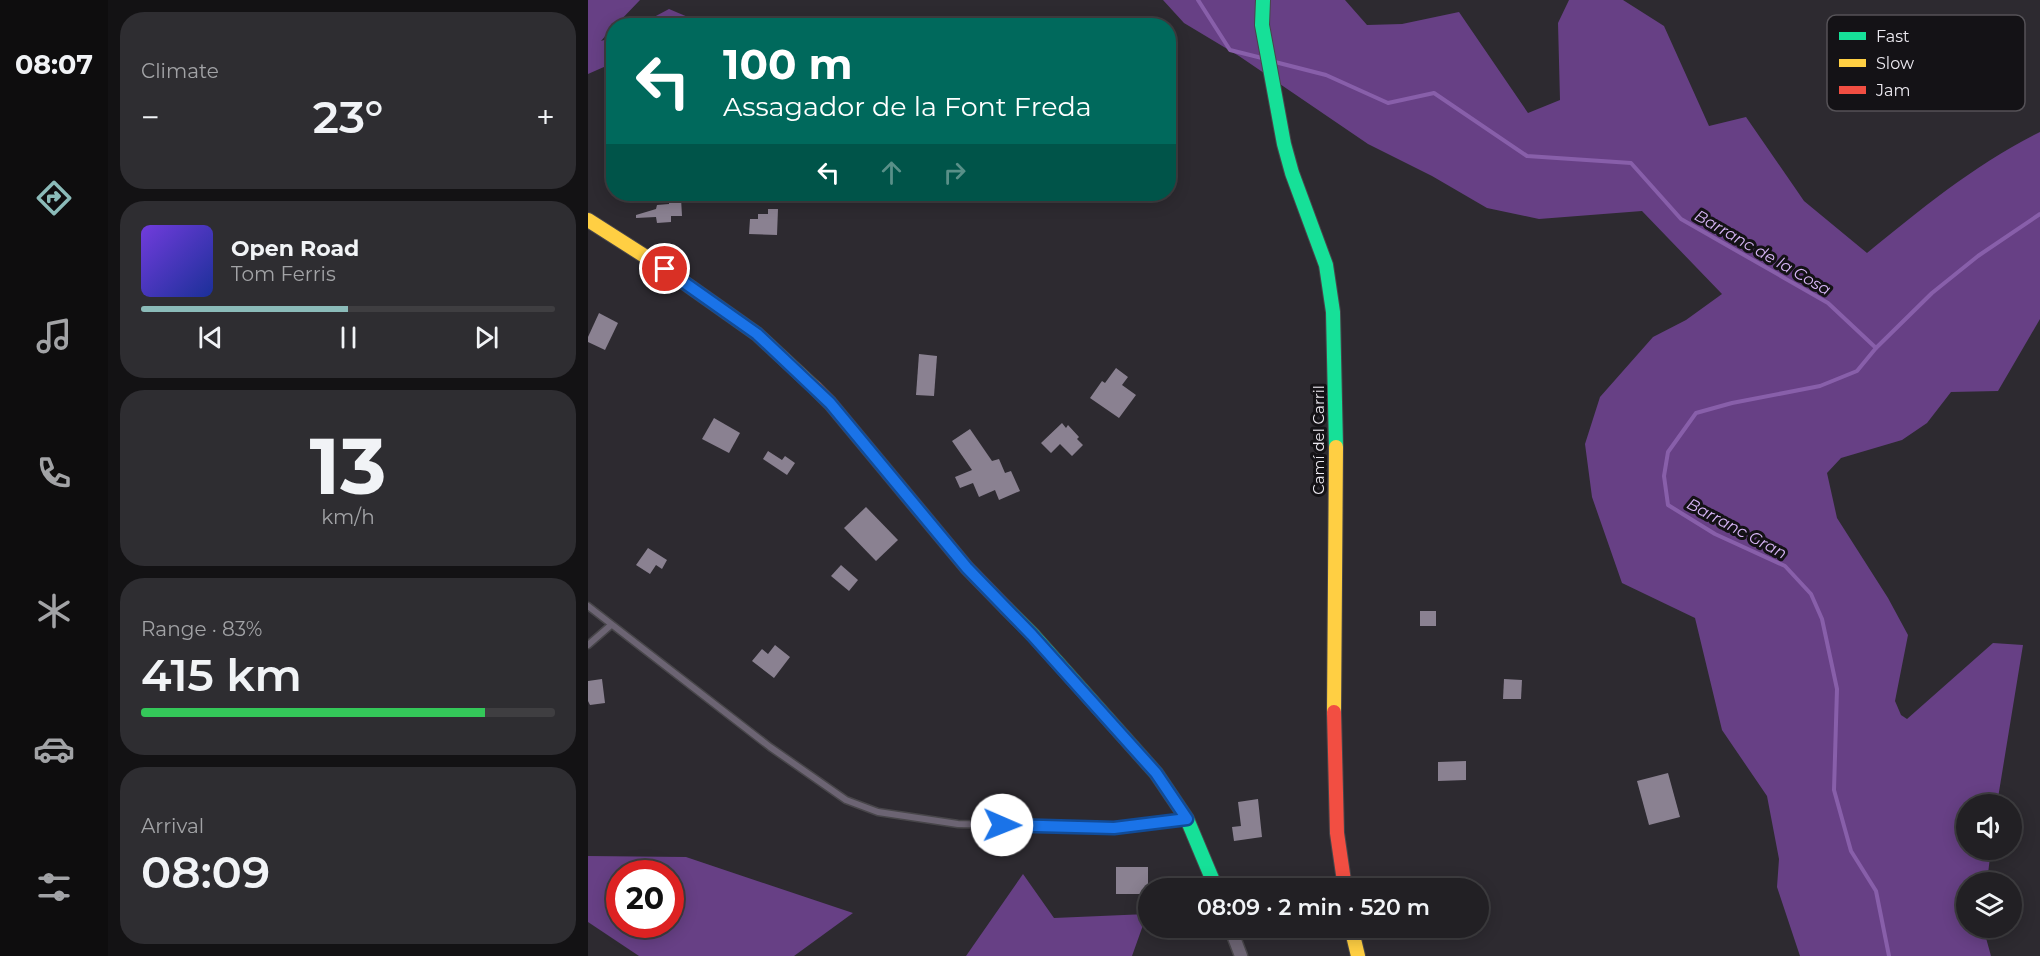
<!DOCTYPE html>
<html lang="en">
<head>
<meta charset="utf-8">
<style>
	:root { --surface:#222024; --page:#2e2d31; --text:#f1f3f6; --muted:#a2a3a6; --line:#3f3e41; --accent:#8bbbb9 }
	body { margin:0; font-family:Montserrat,sans-serif; background:var(--page); color:var(--text); height:100vh; display:flex; flex-direction:column; font-size:22px; white-space:nowrap }
	* { box-sizing:border-box; margin:0 }
	p { font-size:20px; color:var(--muted) }
	.icon { flex:none; width:33px; height:33px; fill:none; stroke:currentColor; stroke-width:2; stroke-linecap:round; stroke-linejoin:round }
	.map { position:relative; flex:1; overflow:hidden }
	.side { display:flex; flex-direction:column; gap:12px; padding:12px; background:#131214; width:480px }
	.side>* { flex:none }
	.banner { position:absolute; left:18px; top:18px; width:570px; height:183px; border-radius:24px; box-shadow:0 3px 15px #0003,0 0 0 2px var(--line); background:#00695c; color:#fff; overflow:hidden }
	.controls { position:absolute; left:1368px; top:794px; display:grid; gap:12px }
	.controls a { display:grid; place-items:center; width:66px; height:66px; border-radius:50%; background:var(--surface); box-shadow:0 3px 15px #0003,0 0 0 2px var(--line); font-size:30px }
	.speed { position:absolute; left:18px; top:860px; display:flex; gap:12px; font-size:30px; font-weight:700; text-align:center }
	.speed>* { display:grid; place-content:center; width:78px; height:78px; border-radius:50%; background:var(--surface); box-shadow:0 3px 15px #0003,0 0 0 2px var(--line); line-height:1 }
	.speed .limit { border:9px solid #d22; background:#fff; color:#111 }
	.pin { position:absolute; display:grid; place-items:center; width:51px; height:51px; color:#fff; margin:-26px; border:3px solid #fff; border-radius:50%; box-shadow:0 2px 6px #0007 }
	.me { position:absolute; width:66px; margin:-33px; rotate:91deg; stroke-linejoin:round; filter:drop-shadow(0 0 4px #0008) }
	.turn { display:flex; align-items:center; gap:21px; height:126px; padding:0 18px; font-size:27px }
	.turn .icon { width:78px; height:78px; stroke-width:2.5 }
	.turn b { display:block; font-size:42px; line-height:51px }
	.lanes { display:flex; align-items:center; height:57px; padding:0 18px; background:#0003; justify-content:center; gap:30px; direction:ltr }
	.lanes .off { opacity:.35 }
	.big { font-size:45px; font-weight:600; line-height:1.1 }
	.side .card { flex:1; display:flex; flex-direction:column; justify-content:center; gap:9px; min-width:0; padding:0 21px; border-radius:24px; background:var(--page) }
	.side .dial { align-items:center; gap:0 }
	.dial b { font-size:78px; line-height:1 }
	.song { display:flex; align-items:center; gap:18px }
	.cover { width:72px; height:72px; border-radius:9px; background:linear-gradient(135deg,hsl(260 70% 55%),hsl(230 70% 35%)) }
	.played { height:6px; border-radius:3px; background:linear-gradient(90deg,var(--accent) 50%,var(--line) 50%) }
	.keys { display:flex; justify-content:space-around; direction:ltr }
	.heat { display:flex; justify-content:space-between; align-items:center; font-size:33px; direction:ltr }
	.charge { height:9px; border-radius:4px; background:linear-gradient(90deg,#34c759 83%,var(--line) 0) }
	.trip { position:absolute; left:550px; top:878px; width:351px; height:60px; border-radius:30px; background:var(--surface); box-shadow:0 3px 15px #0003,0 0 0 2px var(--line); font-weight:600; line-height:60px; text-align:center }
	main { display:flex; flex:1; min-height:0 }
	.menu { display:flex; flex-direction:column; width:108px; justify-content:space-around; align-items:center; background:#0e0d0e; color:var(--muted) }
	.menu .icon { width:42px; height:42px }
	.menu .selected { color:var(--accent) }
	.menu b { font-size:27px; color:var(--text) }
	.map>svg:first-child { display:block }
	.forest { fill:#674085; fill-rule:evenodd }
	.lines { fill:none; stroke-linecap:round; stroke-linejoin:round }
	.stream { stroke:#885faa; stroke-width:4 }
	.building { fill:#8a8191 }
	.lane-casing { stroke:#48464a; stroke-width:9 }
	.street-casing { stroke:#48464a; stroke-width:15 }
	.fast-casing { stroke:#48464a; stroke-width:16 }
	.slow-casing { stroke:#48464a; stroke-width:16 }
	.jam-casing { stroke:#48464a; stroke-width:16 }
	.lane { stroke:#6c6473; stroke-width:6 }
	.street { stroke:#6c6473; stroke-width:12 }
	.fast { stroke:#16e098; stroke-width:14 }
	.slow { stroke:#ffcf43; stroke-width:14 }
	.jam { stroke:#f24e42; stroke-width:14 }
	.route-casing { stroke:#114b97; stroke-width:15 }
	.route { stroke:#1a73e8; stroke-width:10 }
	.labels { text-anchor:middle; stroke-width:6; stroke-linejoin:round; paint-order:stroke }
	.street-label { font-size:15px; fill:#ece9f0; stroke:#141216 }
	.water-label { font-size:16px; font-style:italic; fill:#d8b6f7; stroke:#141216 }
	.key { fill:#141216; stroke:#555257; stroke-width:1.5 }
	.key-label { font-size:16px; fill:#ece9f0 }
</style>
</head>
<body>
<main>
<nav class="menu">
<b>08:07</b>
<svg class="icon selected" aria-label="directions" viewBox="0 0 24 24"><path d="M12 3l9 9-9 9-9-9zM9 14v-3h6M13 9l2 2-2 2"/></svg>
<svg class="icon" aria-label="music" viewBox="0 0 24 24"><path d="M9 18V5l10-2v13"/><circle cx="6" cy="18" r="3"/><circle cx="16" cy="16" r="3"/></svg>
<svg class="icon" aria-label="phone" viewBox="0 0 24 24"><path d="M5 4h4l2 5-3 2q2 4 5 5l2-3 5 2v4C11 20 4 13 5 4z"/></svg>
<svg class="icon" aria-label="climate" viewBox="0 0 24 24"><path d="M12 3v18M4 7l16 10M4 17L20 7"/></svg>
<svg class="icon" aria-label="car" viewBox="0 0 24 24"><path d="M5 17H2v-5l4-1 3-4h7l3 4 3 1v5h-3M9 17h6M6 11h13"/><circle cx="7" cy="17" r="2"/><circle cx="17" cy="17" r="2"/></svg>
<svg class="icon" aria-label="filters" viewBox="0 0 24 24"><path d="M4 7h16M4 17h16"/><circle cx="9" cy="7" r="2"/><circle cx="15" cy="17" r="2"/></svg>
</nav>
<section class="side">
<div class="card"><p>Climate</p>
<div class="heat"><a>−</a><b class="big">23°</b><a>+</a></div>
</div>
<div class="card">
<div class="song"><i class="cover"></i><div><b>Open Road</b><p>Tom Ferris</p></div></div>
<div class="played"></div>
<div class="keys"><svg class="icon" aria-label="previous" viewBox="0 0 24 24"><path d="M18 5L8 12l10 7zM5 5v14"/></svg><svg class="icon" aria-label="pause" viewBox="0 0 24 24"><path d="M8 5v14M16 5v14"/></svg><svg class="icon" aria-label="next" viewBox="0 0 24 24"><path d="M6 5l10 7-10 7zM19 5v14"/></svg></div>
</div>
<div class="card dial"><b>13</b><p>km/h</p></div>
<div class="card"><p>Range · 83%</p><b class="big">415 km</b><div class="charge"></div></div>
<div class="card"><p>Arrival</p><b class="big">08:09</b></div>
</section>
<div class="map">
<svg width="1452" height="956" viewBox="0 0 1452 956">
	<rect width="100%" height="100%" fill="#2d2a30"/>
	<g class="forest">
		<path d="M0,0H52L28,25L26,26L13,41L25,37V63L0,74Z"/>
		<path d="M575,0H757L779,25L814,24L871,12L940,113L972,100L970,23L981,0H1035L1076,26L1121,126L1158,117L1216,201L1279,253C1333,209 1389,163 1452,132V319L1410,391L1363,392L1339,423L1314,440L1253,458L1239,473L1249,518L1300,598L1320,635L1307,701L1313,715L1319,719L1405,643L1435,645L1409,804H1378V849H1403L1399,882H1378V927H1395L1403,956H1212L1189,887L1191,859L1179,796L1134,730L1107,618L1034,583L1004,497L997,444L1012,397L1065,337L1098,320L1134,294L1054,211L951,219L899,208L844,176L780,144L651,56L596,23Z"/>
		<path d="M81,9L107,20L102,25H51Z"/>
		<path d="M0,856L98,857L265,913L206,956H51L0,922ZM32,873H82V924H32Z"/>
		<path d="M435,874L466,918L559,914L544,956H378Z"/>
	</g>
	<g class="lines">
		<g class="stream">
			<path d="M610,0L642,50L674,58"/>
			<path d="M687,62L738,75L800,103L846,93L939,156L1043,163L1093,219L1240,303L1288,348"/>
			<path d="M1301,956L1288,891L1263,851L1246,790L1249,689L1234,619L1223,594L1197,566L1127,534L1080,505L1076,476L1080,452L1108,413L1144,403L1232,386L1269,371L1288,348L1344,293L1390,256L1452,214"/>
		</g>
	</g>
	<g class="building">
		<path d="M81,198H93L94,216H83V222L69,223L68,217L48,218V215L68,209L69,205L81,204Z"/>
		<path d="M180,209H190L189,235L161,234L162,219H170V214H180Z"/>
		<path d="M11,313L30,323L17,350L0,342V337Z"/>
		<path d="M331,354L349,356L346,396L328,395Z"/>
		<path d="M528,368L540,377L534,385L548,395L531,418L502,398L514,381L517,383Z"/>
		<path d="M126,418L152,433L141,453L114,439Z"/>
		<path d="M474,423L478,428L480,425L491,437L489,439L495,445L484,456L472,444L463,453L453,443Z"/>
		<path d="M382,429L404,461L411,459L417,473L423,471L432,491L411,500L407,490L391,497L385,483L372,488L367,477L384,470L364,441Z"/>
		<path d="M180,451L194,460L197,456L207,463L199,475L175,459Z"/>
		<path d="M278,507L310,540L288,561L256,528Z"/>
		<path d="M60,548L79,560L74,569L68,565L62,574L48,565Z"/>
		<path d="M253,565L270,580L261,591L243,576Z"/>
		<rect x="832" y="611" width="16" height="15"/>
		<path d="M187,645L202,657L186,678L164,661L174,649L180,654Z"/>
		<path d="M14,679L17,703L2,705L0,701V681Z"/>
		<path d="M916,679L934,680L933,699H915Z"/>
		<path d="M878,761V780L850,781V762Z"/>
		<path d="M1080,773L1092,817L1061,825L1049,781Z"/>
		<path d="M670,799L674,837L646,841L644,827L653,826L650,802Z"/>
		<rect x="528" y="867" width="32" height="27"/>
	</g>
	<g class="lines">
		<g class="lane-casing">
			<g id="lane">
				<path d="M0,606L182,747L258,800L290,812L370,824L526,828L596,819"/>
				<path d="M0,645L23,625"/>
			</g>
		</g>
		<g class="street-casing">
			<path id="street" d="M642,927L653,956"/>
		</g>
		<g class="fast-casing">
			<g id="fast">
				<path d="M675,0L674,25L696,144L704,173L738,265L745,312L748,447"/>
				<path d="M418,608L445,635L568,773L599,819L628,888"/>
			</g>
		</g>
		<g class="slow-casing">
			<g id="slow">
				<path d="M0,220L77,269L169,334L227,388"/>
				<path d="M746,712L748,447"/>
				<path d="M763,927L770,956"/>
			</g>
		</g>
		<g class="jam-casing">
			<g id="jam">
				<path d="M227,388L242,403L379,568L418,608"/>
				<path d="M746,712L749,833L757,888"/>
			</g>
		</g>
		<use href="#lane" class="lane"/>
		<use href="#street" class="street"/>
		<use href="#fast" class="fast"/>
		<use href="#slow" class="slow"/>
		<use href="#jam" class="jam"/>
	</g>
	<g class="lines">
		<g class="route-casing">
			<path id="route" d="M77,269L169,334L242,403L379,568L444,635L568,773L599,819L526,828L414,825"/>
		</g>
		<use href="#route" class="route"/>
	</g>
	<g class="labels">
		<g class="street-label">
			<text transform="translate(731 440) rotate(-90)" y="5">Camí del Carril</text>
		</g>
		<g class="water-label">
			<text transform="translate(1175 252) rotate(30)" y="6">Barranc de la Cosa</text>
			<text transform="translate(1149 528) rotate(28)" y="6">Barranc Gran</text>
		</g>
	</g>
	<rect x="1239" y="15" width="198" height="96" rx="9" class="key"/>
	<rect x="1251" y="32" width="27" height="8" fill="#16e098"/>
	<rect x="1251" y="59" width="27" height="8" fill="#ffcf43"/>
	<rect x="1251" y="86" width="27" height="8" fill="#f24e42"/>
	<g class="key-label">
		<text x="1288" y="42">Fast</text>
		<text x="1288" y="69">Slow</text>
		<text x="1288" y="96">Jam</text>
	</g>
</svg>
<div class="controls">
<a><svg class="icon" aria-label="sound" viewBox="0 0 24 24"><path d="M4 9h4l5-4v14l-5-4H4zM17 9q2 3 0 6"/></svg></a>
<a><svg class="icon" aria-label="layers" viewBox="0 0 24 24"><path d="M12 4l9 5-9 5-9-5zM3 14l9 5 9-5"/></svg></a>
</div>
<div class="speed"><div class="limit">20</div></div>
<div class="pin" style="left:77px;top:269px;background:#d93025"><svg class="icon" aria-label="arrive" viewBox="0 0 24 24"><path d="M6 21V4h12l-3 4 3 4H6"/></svg></div>
<svg class="me" style="left:414px;top:825px" viewBox="-20 -20 40 40"><circle r="19" fill="#fff"/><path d="M0-13L10 11 0 6-10 11z" fill="#1a73e8"/></svg>
<div class="trip">08:09 · 2 min · 520 m</div>
<div class="banner">
<div class="turn"><svg class="icon" aria-label="left" viewBox="0 0 24 24"><path d="M17 20v-9H6M10 6l-5 5 5 5"/></svg><div><b>100 m</b>Assagador de la Font Freda</div></div>
<div class="lanes"><svg class="icon" aria-label="left" viewBox="0 0 24 24"><path d="M17 20v-9H6M10 6l-5 5 5 5"/></svg><svg class="icon off" aria-label="ahead" viewBox="0 0 24 24"><path d="M12 20V5M6 11l6-6 6 6"/></svg><svg class="icon off" aria-label="right" viewBox="0 0 24 24"><path d="M7 20v-9h11M14 6l5 5-5 5"/></svg></div>
</div>
</div>
</main>
</body>
</html>
